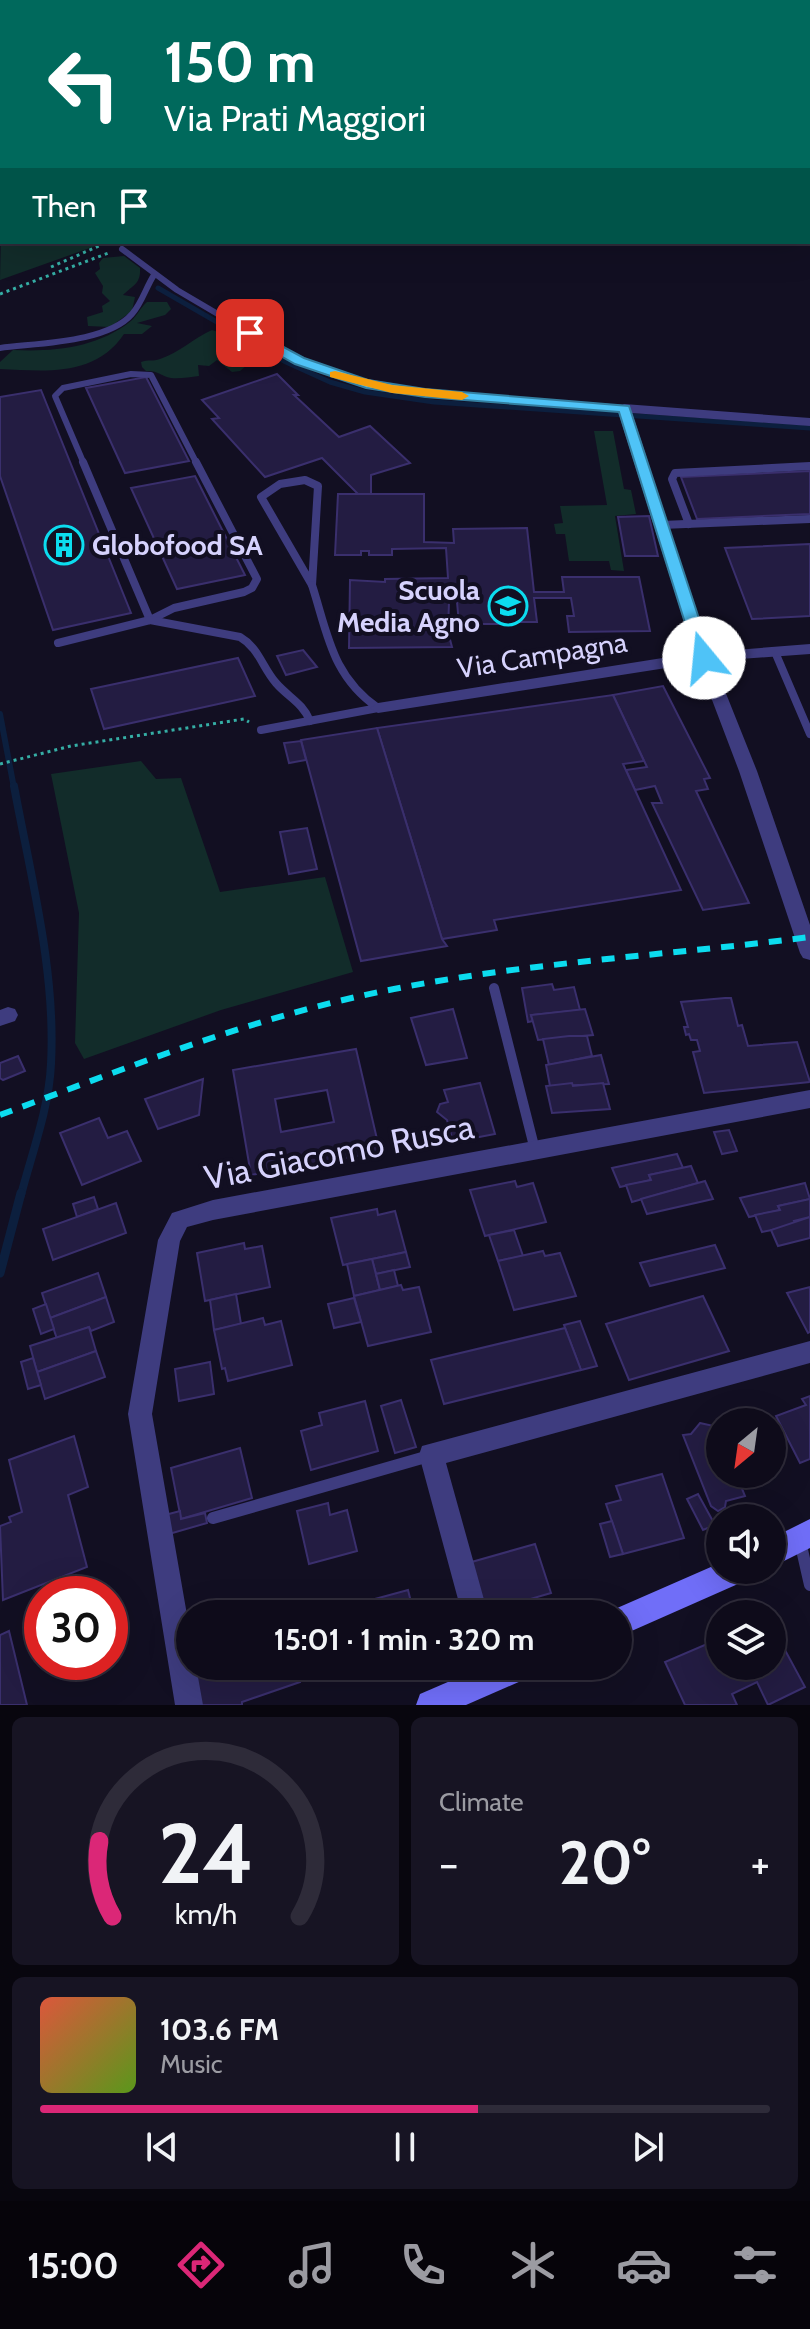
<!DOCTYPE html>
<html lang="en">
<head>
<meta charset="utf-8">
<style>
	:root { --surface:#0e0b1a; --page:#171423; --text:#f1f3f6; --muted:#9b9ba2; --line:#2e2b39; --accent:#db2777 }
	body { margin:0; font-family:Cabin,sans-serif; background:var(--page); color:var(--text); height:100vh; display:flex; flex-direction:column; font-size:30px; white-space:nowrap }
	* { box-sizing:border-box; margin:0 }
	p { font-size:26px; color:var(--muted) }
	.icon { flex:none; width:44px; height:44px; fill:none; stroke:currentColor; stroke-width:2; stroke-linecap:round; stroke-linejoin:round }
	.map { position:relative; height:1705px; overflow:hidden }
	.sheet { display:flex; flex-direction:column; gap:12px; padding:12px; background:#08060e; flex:1 }
	.sheet>* { flex:none }
	.top-card { position:absolute; left:0px; top:0px; width:810px; height:244px; box-shadow:0 8px 32px #0002,0 0 0 2px var(--line); background:#00695c; color:#fff; overflow:hidden }
	.needle { width:52px; rotate:209deg }
	.fabs { position:absolute; left:706px; top:1408px; display:grid; gap:16px }
	.fabs a { display:grid; place-items:center; width:80px; height:80px; border-radius:50%; background:var(--surface); box-shadow:0 8px 32px #0002,0 0 0 2px var(--line); font-size:40px }
	.speed { position:absolute; left:24px; top:1576px; display:flex; gap:16px; font-size:40px; font-weight:700; text-align:center }
	.speed>* { display:grid; place-content:center; width:104px; height:104px; border-radius:50%; background:var(--surface); box-shadow:0 8px 32px #0002,0 0 0 2px var(--line); line-height:1 }
	.speed .limit { border:12px solid #d22; background:#fff; color:#111 }
	.pin { position:absolute; display:grid; place-items:center; width:68px; height:68px; color:#fff; margin:-34px; border-radius:16px; box-shadow:0 4px 12px #0006 }
	.me { position:absolute; width:88px; margin:-44px; rotate:343deg; stroke-linejoin:round; filter:drop-shadow(0 0 6px #0008) }
	.turn { display:flex; align-items:center; gap:28px; height:168px; padding:0 32px; font-size:36px }
	.turn .icon { width:104px; height:104px; stroke-width:2.5 }
	.turn b { display:block; font-size:56px; line-height:68px }
	.then { display:flex; align-items:center; height:76px; padding:0 32px; background:#0003; gap:16px; font-size:30px }
	.big { font-size:60px; font-weight:700; line-height:1.1 }
	.sheet .tile { flex:1; display:flex; flex-direction:column; justify-content:center; gap:12px; min-width:0; padding:0 28px; border-radius:12px; background:var(--page) }
	.sheet .dial { align-items:center; gap:0 }
	.dial svg { height:208px; overflow:visible; fill:none; stroke:var(--line); stroke-width:7; stroke-linecap:round; text-anchor:middle }
	.dial text { fill:var(--text); stroke:none }
	.song { display:flex; align-items:center; gap:24px }
	.cover { width:96px; height:96px; border-radius:12px; background:linear-gradient(135deg,hsl(10 70% 55%),hsl(90 70% 35%)) }
	.played { height:8px; border-radius:4px; background:linear-gradient(90deg,var(--accent) 60%,var(--line) 60%) }
	.keys { display:flex; justify-content:space-around; direction:ltr }
	.heat { display:flex; justify-content:space-between; align-items:center; font-size:44px; direction:ltr }
	.sheet .tiles { flex:1; display:grid; gap:12px; grid-template-columns:1fr 1fr }
	.tile:last-child { grid-column:span 2 }
	.trip { position:absolute; left:176px; top:1600px; width:456px; height:80px; border-radius:40px; background:var(--surface); box-shadow:0 8px 32px #0002,0 0 0 2px var(--line); font-weight:700; line-height:80px; text-align:center }
	.tab-bar { display:flex; height:128px; justify-content:space-around; align-items:center; background:#06040a; color:var(--muted) }
	.tab-bar .icon { width:56px; height:56px }
	.tab-bar .active { color:var(--accent) }
	.tab-bar b { font-size:36px; color:var(--text) }
	.map>svg:first-child { display:block }
	.green { fill:#122c2a }
	.lines { fill:none; stroke-linecap:round; stroke-linejoin:round }
	.stream-far3 { stroke:#0c1f3e; stroke-width:5 }
	.stream-far2 { stroke:#0c1f3e; stroke-width:6 }
	.stream-far1 { stroke:#0c1f3e; stroke-width:8 }
	.stream { stroke:#0c1f3e; stroke-width:9 }
	.river { fill:#0c1f3e; fill-rule:evenodd }
	.taxiway { fill:#0f7688; fill-rule:evenodd }
	.runway { fill:#0f7688; fill-rule:evenodd }
	.building { fill:#231c42; stroke:#3a2f6d; stroke-width:2; fill-rule:evenodd }
	.path-far1 { stroke:#35aea5; stroke-width:2; stroke-dasharray:2 3; stroke-linecap:butt }
	.path { stroke:#35aea5; stroke-width:3; stroke-dasharray:3 4; stroke-linecap:butt }
	.lane-far3 { stroke:#3e3c7f; stroke-width:6 }
	.lane-far2 { stroke:#3e3c7f; stroke-width:8 }
	.lane-far1 { stroke:#3e3c7f; stroke-width:10 }
	.lane { stroke:#3e3c7f; stroke-width:12 }
	.street { fill:#3e3c7f; fill-rule:evenodd }
	.secondary { fill:#706ef8; fill-rule:evenodd }
	.rail { stroke:#0cdcef; stroke-width:6; stroke-dasharray:13 11; stroke-linecap:butt }
	.route { fill:#4fc3f7; stroke:#337fa1; stroke-width:2 }
	.slow { fill:#f59e0b }
	.labels { text-anchor:middle; stroke-width:8; stroke-linejoin:round; paint-order:stroke }
	.poi-label { font-size:28px; font-weight:bold; fill:#d6d2fd; stroke:#120f22; text-anchor:start }
	.street-label { font-size:28px; fill:#d6d2fd; stroke:#120f22 }
	.near-street-label { font-size:34px; fill:#d6d2fd; stroke:#120f22 }
</style>
</head>
<body>
<div class="map">
<svg width="810" height="1705" viewBox="0 0 810 1705">
	<rect width="100%" height="100%" fill="#120f22"/>
	<g class="green">
		<path d="M2,189V242L101,244L0,280Z"/>
		<path d="M124,256L140,268C141,284 133,285 123,295L135,297L132,311L110,327L88,326L87,317L103,312L102,306L110,301L102,293L103,286L95,273L100,269L99,263L103,258Z"/>
		<path d="M147,302H167L171,309L165,315L137,323L152,326L142,334H124C95,377 47,371 0,369V362L13,350C54,352 97,348 131,321C138,315 140,308 147,302Z"/>
		<path d="M212,330L245,341L248,364L240,371L232,372L217,360L209,366L198,365L199,376C190,377 180,379 171,378C161,376 157,370 146,371L142,367L141,362C148,359 153,362 160,359C179,353 194,338 212,330Z"/>
		<path d="M594,431H613L624,489L631,490L636,514L615,516L624,571L611,570L609,561H569L565,534H556L554,524L563,523L560,506L607,505Z"/>
		<path d="M141,761L156,779L181,778L220,892L325,877L353,972L221,1010L84,1059L75,1043L79,913L51,774Z"/>
	</g>
	<g class="lines">
		<path class="stream-far3" d="M158,288L286,362L330,382L365,392L434,402L810,428"/>
		<path class="stream-far2" d="M0,714L14,788"/>
		<path class="stream-far1" d="M14,786C31,878 56,971 51,1064C49,1108 32,1153 21,1195"/>
		<path class="stream" d="M0,1273L21,1193"/>
		<rect class="river" x="0" y="66" width="2" height="14"/>
		<g class="taxiway">
			<path d="M715,0H750L713,2Z"/>
			<path d="M768,0H805L807,2H770Z"/>
			<path d="M0,128L2,129V151L0,150Z"/>
			<rect x="0" y="182" width="2" height="24"/>
		</g>
		<g class="runway">
			<path d="M480,0H561L479,2Z"/>
			<rect x="0" y="144" width="2" height="56"/>
		</g>
	</g>
	<g class="building">
		<path d="M277,374L298,395H294L339,437L370,426L410,463L371,475V494H358L322,458L265,477L212,419L219,418L202,400Z"/>
		<path d="M146,377L189,461L125,473L86,388Z"/>
		<path d="M41,390L131,613L53,630L0,476V397Z"/>
		<path d="M810,471V514L697,519L681,477Z"/>
		<path d="M195,476L245,575L177,589L131,488Z"/>
		<path d="M338,494H424V542L454,543L453,529L527,528L534,592H564L562,577H639L650,631L569,632L567,616H574L571,598H534L537,622H512L509,601H501L503,624H459L457,602H449L448,632L452,647L349,648L350,580L385,582V579L448,578L446,548L392,549V555H369V551H361V555H335Z"/>
		<path d="M649,516L658,556H625L618,517Z"/>
		<path d="M810,544V616L752,619L725,548Z"/>
		<path d="M303,650L317,667L286,675L277,656Z"/>
		<path d="M238,658L255,696L104,729L91,689Z"/>
		<path d="M663,686L710,778L704,779L708,789L696,791L749,903L703,910L652,803H662L655,786L635,790L626,770L647,767L613,695Z"/>
		<path d="M613,695L644,761L623,764L681,890L494,920L497,930L442,939L377,728Z"/>
		<path d="M377,728L442,939L447,946L361,961L301,740Z"/>
		<path d="M301,741L306,760L289,763L284,743Z"/>
		<path d="M307,828L317,869L289,874L280,832Z"/>
		<path d="M552,984L554,990L574,987L580,1010L531,1015L533,1021L528,1022L522,988Z"/>
		<path d="M725,998H731L738,1026L742,1025L748,1046L797,1042L810,1082L704,1093L693,1052L700,1051L697,1040H691L689,1034L686,1035L684,1027H688L681,1002Z"/>
		<path d="M453,1009L467,1058L426,1065L411,1018Z"/>
		<path d="M585,1009L593,1035L538,1040L531,1015Z"/>
		<path d="M569,1036H587L592,1056L549,1065L543,1039Z"/>
		<path d="M356,1049L380,1152L251,1175L233,1070ZM327,1090L334,1122L281,1132L275,1099Z"/>
		<path d="M601,1055L609,1084L550,1086L546,1065Z"/>
		<path d="M18,1056L25,1071L3,1080L0,1078V1063Z"/>
		<path d="M203,1079L199,1115L158,1129L145,1099Z"/>
		<path d="M480,1083L495,1134L453,1142L447,1120L437,1112L440,1104L448,1102L444,1090Z"/>
		<path d="M572,1083L573,1086L603,1083L610,1109L552,1113L546,1086Z"/>
		<path d="M99,1118L108,1138L127,1131L141,1161L82,1185L60,1133Z"/>
		<path d="M729,1130L737,1151L722,1154L714,1132Z"/>
		<path d="M677,1154L683,1168L649,1175L651,1180L620,1187L612,1168Z"/>
		<path d="M691,1166L698,1183L632,1202L626,1185L651,1180L649,1175Z"/>
		<path d="M515,1181L517,1187L533,1183L546,1222L485,1236L470,1190Z"/>
		<path d="M705,1181L713,1199L647,1214L641,1199Z"/>
		<path d="M805,1183L810,1199L778,1206L780,1210L749,1217L740,1198Z"/>
		<path d="M94,1197L98,1209L77,1217L73,1204Z"/>
		<path d="M810,1199V1217L794,1221L796,1225L762,1232L755,1215L780,1210L778,1206Z"/>
		<path d="M116,1203L126,1233L53,1260L43,1229Z"/>
		<path d="M377,1209L378,1215L395,1211L406,1252L343,1265L331,1218Z"/>
		<path d="M810,1217V1238L778,1246L771,1230Z"/>
		<path d="M514,1230L523,1256L498,1261L489,1235Z"/>
		<path d="M244,1243L245,1249L262,1246L270,1287L205,1301L197,1253Z"/>
		<path d="M715,1245L725,1268L650,1286L640,1263Z"/>
		<path d="M543,1251L545,1256L560,1253L576,1296L514,1310L498,1261Z"/>
		<path d="M406,1252L410,1267L376,1274L372,1259Z"/>
		<path d="M372,1259L380,1290L354,1296L347,1264Z"/>
		<path d="M394,1270L398,1286L380,1290L376,1274Z"/>
		<path d="M98,1273L106,1297L50,1318L42,1293Z"/>
		<path d="M401,1285L403,1290L419,1287L431,1332L368,1346L354,1296Z"/>
		<path d="M810,1287V1332L808,1333L787,1293Z"/>
		<path d="M236,1294L241,1324L214,1330L210,1300Z"/>
		<path d="M703,1296L729,1351L629,1380L606,1324Z"/>
		<path d="M106,1297L114,1322L91,1331L89,1327L57,1339L50,1318Z"/>
		<path d="M354,1298L361,1322L334,1328L328,1304Z"/>
		<path d="M46,1304L54,1329L41,1334L33,1309Z"/>
		<path d="M263,1318L265,1325L281,1321L292,1365L228,1381L225,1368L222,1369L214,1330Z"/>
		<path d="M580,1321L597,1366L581,1370L564,1325Z"/>
		<path d="M89,1327L96,1351L37,1372L30,1346Z"/>
		<path d="M565,1328L581,1370L444,1404L431,1360Z"/>
		<path d="M96,1351L105,1377L45,1399L37,1372Z"/>
		<path d="M33,1358L41,1385L28,1389L21,1362Z"/>
		<path d="M210,1362L214,1394L179,1401L175,1369Z"/>
		<path d="M810,1396V1459L800,1463L776,1416L806,1405L802,1399Z"/>
		<path d="M401,1400L416,1447L395,1453L381,1406Z"/>
		<path d="M365,1401L378,1451L311,1470L301,1431L322,1425L319,1413Z"/>
		<path d="M700,1423L718,1427L720,1474H736L745,1496L726,1501L725,1507L718,1511L711,1506L683,1435L691,1434Z"/>
		<path d="M74,1436L88,1487L68,1495L87,1567L3,1600L0,1526L11,1522L9,1517L22,1512L9,1460Z"/>
		<path d="M240,1448L252,1498L181,1519L171,1468Z"/>
		<path d="M662,1474L684,1538L623,1554L606,1504L621,1500L616,1486Z"/>
		<path d="M698,1494L715,1525L703,1530L687,1499Z"/>
		<path d="M328,1503L330,1515L347,1510L357,1551L309,1564L297,1511Z"/>
		<path d="M180,1511L181,1519L205,1513L207,1523L169,1534L165,1515Z"/>
		<path d="M612,1521L623,1554L610,1557L600,1524Z"/>
		<path d="M535,1544L551,1593L482,1613L468,1563Z"/>
		<path d="M408,1590L414,1614H339L338,1609Z"/>
		<path d="M772,1626L805,1687L768,1705L757,1682L732,1694L737,1705H685L665,1662L707,1644L720,1666H772Z"/>
		<path d="M9,1631L27,1705H0V1635Z"/>
		<path d="M190,1663V1666H297L300,1682L242,1702V1705H197L190,1664Z"/>
	</g>
	<g class="lines">
		<path class="path-far1" d="M289,2L296,0"/>
		<g class="path">
			<path d="M51,267L108,242"/>
			<path d="M0,294L111,252"/>
			<path d="M0,764L71,746L244,719L249,722"/>
		</g>
		<g class="lane-far3">
			<path d="M122,249L177,290L274,347L341,377L425,393L624,408"/>
			<path d="M0,348C36,343 107,343 132,314C142,303 146,287 154,275"/>
			<path d="M84,464L55,396L63,388L131,374L151,375L197,464"/>
		</g>
		<g class="lane-far2">
			<path d="M83,462L150,620L174,608L244,592L252,588L257,579L196,462"/>
			<path d="M305,480L318,486L312,585L261,497L280,484Z"/>
			<path d="M689,524L672,479L675,473L810,466"/>
			<path d="M662,525L810,519"/>
			<path d="M58,643L150,620L240,637C259,648 262,667 276,683C288,697 303,703 310,721"/>
			<path d="M775,652L810,734"/>
			<path d="M261,730L378,708C332,676 328,635 312,585"/>
		</g>
		<path class="lane-far1" d="M494,988L535,1150"/>
		<g class="lane">
			<path d="M213,1518L429,1456"/>
			<path d="M800,1541L810,1585"/>
		</g>
		<g class="street">
			<path d="M181,0H190L188,2Z"/>
			<rect x="808" y="88" width="2" height="6"/>
			<path d="M624,404L810,418V426L632,413L710,652L810,644V654L713,661L757,771L810,925V960L803,958L800,953L739,771L698,663L378,713L370,708L378,703L694,653L617,408Z"/>
			<path d="M8,1007L15,1009L18,1015L15,1021L0,1026V1010Z"/>
			<path d="M810,1090V1108L213,1220L187,1227L180,1241L152,1414L190,1632V1666H196L203,1705H175L128,1414L158,1240L172,1213L213,1200Z"/>
			<path d="M810,1341V1363L446,1463L488,1614H462L419,1455L422,1446Z"/>
		</g>
		<g class="secondary">
			<path d="M810,1519V1548L772,1567V1538Z"/>
			<path d="M720,1563V1570H751L747,1580L618,1637V1614H607L608,1612Z"/>
			<path d="M485,1666H534L530,1677L466,1705H416L420,1694Z"/>
		</g>
		<path class="rail" d="M0,1115C129,1067 258,1015 394,989C531,962 671,955 810,937"/>
	</g>
	<path class="route" d="M245,331H254L304,358L368,380L425,389L629,406L712,658L710,661H698L696,658L619,412L425,397L366,388L295,364L245,336Z"/>
	<path class="slow" d="M335,371L392,385L462,392L469,396L462,400L392,393L330,377V372Z"/>
	<defs>
		<g id="building-ring" transform="scale(2)"><circle r="9.5" fill="#120f22" stroke="#0cdcef" stroke-width="1.5"/><path d="M-4-6H4V6H1V3H-1V6H-4ZM-2.5-4.3h1.7v1.8h-1.7ZM.8-4.3h1.7v1.8H.8ZM-2.5-1h1.7V.8h-1.7ZM.8-1h1.7V.8H.8Z" fill="#0cdcef"/></g>
		<g id="school-ring" transform="scale(2)"><circle r="9.5" fill="#120f22" stroke="#0cdcef" stroke-width="1.5"/><path d="M0-5L7-2L0 1L-7-2ZM-4 1L0 2.5L4 1V4Q0 6-4 4Z" fill="#0cdcef"/></g>
	</defs>
	<g fill-rule="evenodd">
		<use href="#building-ring" x="64" y="545"/>
		<use href="#school-ring" x="508" y="606"/>
	</g>
	<g class="labels">
		<g class="poi-label">
			<text x="92" y="555">Globofood SA</text>
			<text x="480" y="600" text-anchor="end">Scuola<tspan x="480" dy="32">Media Agno</tspan></text>
		</g>
		<g class="street-label">
			<text transform="translate(542 655) rotate(-9)" y="10">Via Campagna</text>
		</g>
		<g class="near-street-label">
			<text transform="translate(339 1152) rotate(-11)" y="12">Via Giacomo Rusca</text>
		</g>
	</g>
</svg>
<div class="fabs">
<a><svg class="needle" viewBox="-14 -14 28 28"><path d="M0-13l5 13h-10z" fill="#e53935"/><path d="M0 13l5-13h-10z" fill="#9b9ba2"/></svg></a>
<a><svg class="icon" aria-label="sound" viewBox="0 0 24 24"><path d="M4 9h4l5-4v14l-5-4H4zM17 9q2 3 0 6"/></svg></a>
<a><svg class="icon" aria-label="layers" viewBox="0 0 24 24"><path d="M12 4l9 5-9 5-9-5zM3 14l9 5 9-5"/></svg></a>
</div>
<div class="speed"><div class="limit">30</div></div>
<div class="pin" style="left:250px;top:333px;background:#d93025"><svg class="icon" aria-label="arrive" viewBox="0 0 24 24"><path d="M6 21V4h12l-3 4 3 4H6"/></svg></div>
<svg class="me" style="left:704px;top:658px" viewBox="-20 -20 40 40"><circle r="19" fill="#fff"/><path d="M0-13L10 11 0 6-10 11z" fill="#4fc3f7"/></svg>
<div class="trip">15:01 · 1 min · 320 m</div>
<div class="top-card">
<div class="turn"><svg class="icon" aria-label="left" viewBox="0 0 24 24"><path d="M17 20v-9H6M10 6l-5 5 5 5"/></svg><div><b>150 m</b>Via Prati Maggiori</div></div>
<div class="then">Then<svg class="icon" aria-label="arrive" viewBox="0 0 24 24"><path d="M6 21V4h12l-3 4 3 4H6"/></svg></div>
</div>
</div>
<section class="sheet">
<div class="tiles">
<div class="tile dial"><svg viewBox="0 0 100 80">
<path d="M14 69A42 42 0 1 1 86 69"/>
<path d="M14 69A42 42 0 0 1 9 40" stroke="#db2777"/>
<text x="50" y="56" font-size="32" font-weight="700">24</text>
<text x="50" y="72" font-size="11">km/h</text>
</svg></div>
<div class="tile"><p>Climate</p>
<div class="heat"><a>−</a><b class="big">20°</b><a>+</a></div>
</div>
<div class="tile">
<div class="song"><i class="cover"></i><div><b>103.6 FM</b><p>Music</p></div></div>
<div class="played"></div>
<div class="keys"><svg class="icon" aria-label="previous" viewBox="0 0 24 24"><path d="M18 5L8 12l10 7zM5 5v14"/></svg><svg class="icon" aria-label="pause" viewBox="0 0 24 24"><path d="M8 5v14M16 5v14"/></svg><svg class="icon" aria-label="next" viewBox="0 0 24 24"><path d="M6 5l10 7-10 7zM19 5v14"/></svg></div>
</div>
</div>
</section>
<nav class="tab-bar">
<b>15:00</b>
<svg class="icon active" aria-label="directions" viewBox="0 0 24 24"><path d="M12 3l9 9-9 9-9-9zM9 14v-3h6M13 9l2 2-2 2"/></svg>
<svg class="icon" aria-label="music" viewBox="0 0 24 24"><path d="M9 18V5l10-2v13"/><circle cx="6" cy="18" r="3"/><circle cx="16" cy="16" r="3"/></svg>
<svg class="icon" aria-label="phone" viewBox="0 0 24 24"><path d="M5 4h4l2 5-3 2q2 4 5 5l2-3 5 2v4C11 20 4 13 5 4z"/></svg>
<svg class="icon" aria-label="climate" viewBox="0 0 24 24"><path d="M12 3v18M4 7l16 10M4 17L20 7"/></svg>
<svg class="icon" aria-label="car" viewBox="0 0 24 24"><path d="M5 17H2v-5l4-1 3-4h7l3 4 3 1v5h-3M9 17h6M6 11h13"/><circle cx="7" cy="17" r="2"/><circle cx="17" cy="17" r="2"/></svg>
<svg class="icon" aria-label="filters" viewBox="0 0 24 24"><path d="M4 7h16M4 17h16"/><circle cx="9" cy="7" r="2"/><circle cx="15" cy="17" r="2"/></svg>
</nav>
</body>
</html>
